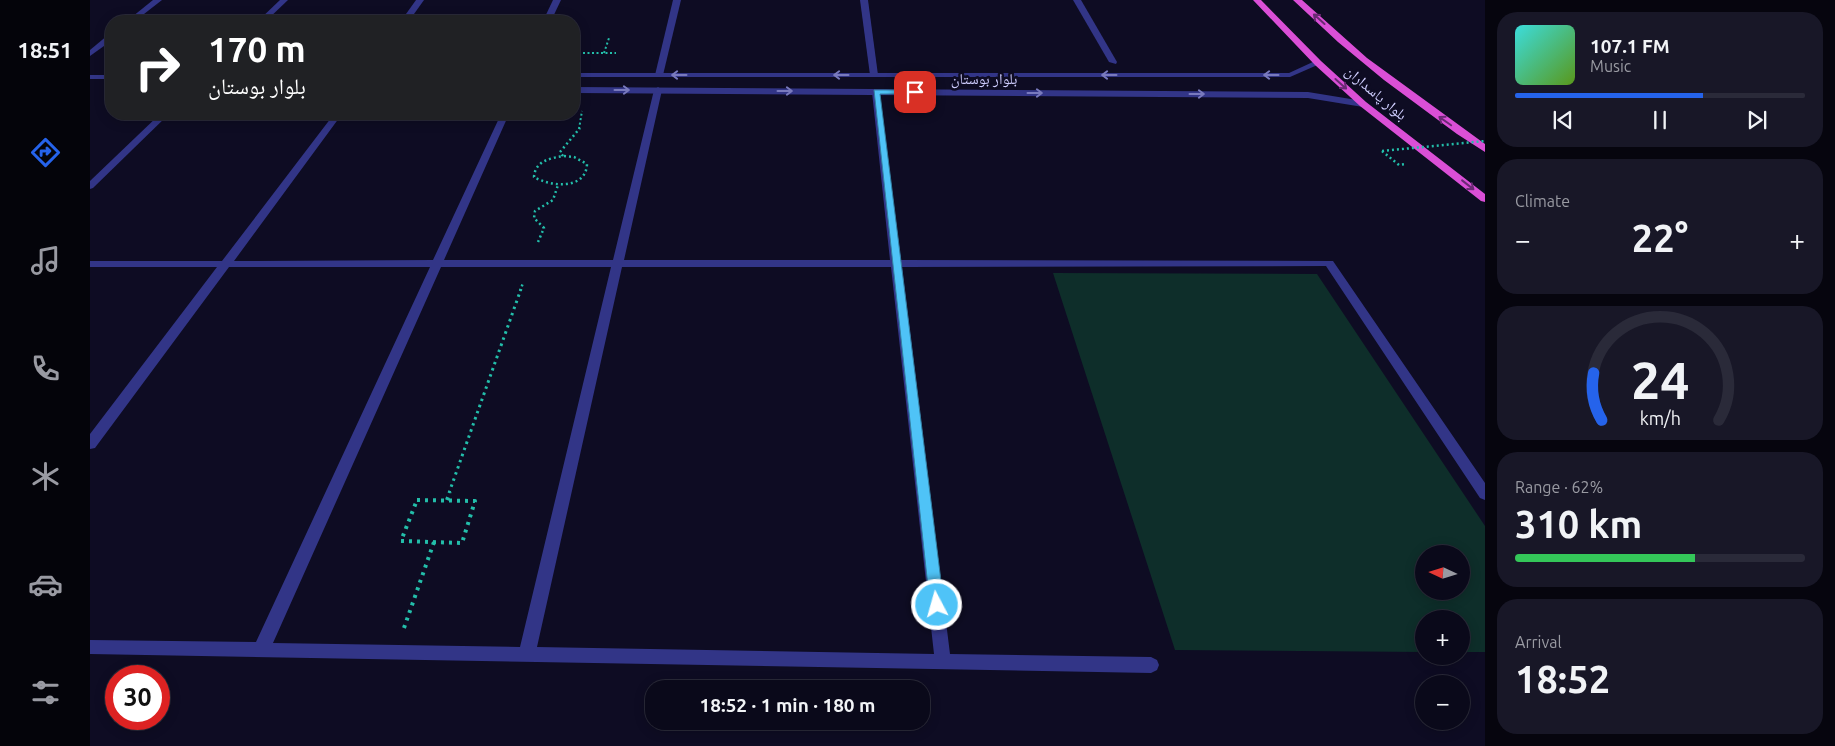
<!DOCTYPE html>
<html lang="en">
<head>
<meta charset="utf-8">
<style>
	:root { --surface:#0a091a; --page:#181727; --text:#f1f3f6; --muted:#999aa2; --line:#2a2a39; --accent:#2563eb }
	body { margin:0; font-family:Ubuntu,"Noto Naskh Arabic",sans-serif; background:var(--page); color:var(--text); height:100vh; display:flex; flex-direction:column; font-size:19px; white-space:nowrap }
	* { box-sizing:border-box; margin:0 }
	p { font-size:16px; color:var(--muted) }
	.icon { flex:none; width:28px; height:28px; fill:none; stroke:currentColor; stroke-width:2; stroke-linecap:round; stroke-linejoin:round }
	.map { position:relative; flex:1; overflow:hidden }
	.side { display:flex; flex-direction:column; gap:12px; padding:12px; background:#06050e; width:350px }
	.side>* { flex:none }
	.guide { position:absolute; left:15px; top:15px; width:475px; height:105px; border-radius:20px; box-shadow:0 2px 12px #0003,0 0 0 1px var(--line); background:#202124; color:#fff; overflow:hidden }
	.needle { width:32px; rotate:274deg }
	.controls { position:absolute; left:1325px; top:545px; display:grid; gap:10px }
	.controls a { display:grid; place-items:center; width:55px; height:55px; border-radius:50%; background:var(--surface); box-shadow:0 2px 12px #0003,0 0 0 1px var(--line); font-size:25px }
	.speed { position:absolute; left:15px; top:665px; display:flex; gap:10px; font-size:25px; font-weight:700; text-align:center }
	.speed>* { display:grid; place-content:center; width:65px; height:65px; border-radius:50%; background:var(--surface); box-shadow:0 2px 12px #0003,0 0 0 1px var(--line); line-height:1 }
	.speed .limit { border:8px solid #d22; background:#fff; color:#111 }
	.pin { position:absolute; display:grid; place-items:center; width:42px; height:42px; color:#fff; margin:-21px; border-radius:10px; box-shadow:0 2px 8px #0006 }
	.me { position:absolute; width:55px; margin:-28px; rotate:354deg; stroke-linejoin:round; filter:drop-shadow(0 0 4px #0008) }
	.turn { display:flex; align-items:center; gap:18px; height:105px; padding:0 20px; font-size:22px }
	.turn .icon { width:65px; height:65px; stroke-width:2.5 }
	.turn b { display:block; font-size:35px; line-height:42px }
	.big { font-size:38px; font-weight:700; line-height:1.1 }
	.side .tile { flex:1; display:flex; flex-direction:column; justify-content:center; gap:8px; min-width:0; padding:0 18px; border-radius:20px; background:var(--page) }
	.side .dial { align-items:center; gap:0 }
	.dial svg { height:130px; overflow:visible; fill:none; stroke:var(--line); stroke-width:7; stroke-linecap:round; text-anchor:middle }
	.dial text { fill:var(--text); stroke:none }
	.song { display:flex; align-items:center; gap:15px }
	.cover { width:60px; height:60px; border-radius:8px; background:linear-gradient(135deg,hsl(180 70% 55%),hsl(90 70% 35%)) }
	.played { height:5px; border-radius:2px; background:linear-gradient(90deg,var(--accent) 65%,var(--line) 65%) }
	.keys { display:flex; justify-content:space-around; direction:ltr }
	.heat { display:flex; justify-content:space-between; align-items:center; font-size:28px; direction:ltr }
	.charge { height:8px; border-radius:4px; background:linear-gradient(90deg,#34c759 62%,var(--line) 0) }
	.trip { position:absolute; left:555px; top:680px; width:285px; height:50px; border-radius:20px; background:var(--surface); box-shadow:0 2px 12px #0003,0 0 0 1px var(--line); font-weight:700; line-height:50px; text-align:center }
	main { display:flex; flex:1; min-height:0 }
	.menu { display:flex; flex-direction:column; width:90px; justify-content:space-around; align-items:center; background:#04040a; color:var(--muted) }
	.menu .icon { width:35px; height:35px }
	.menu .selected { color:var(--accent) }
	.menu b { font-size:22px; color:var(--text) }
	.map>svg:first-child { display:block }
	.green { fill:#0e2e2a; fill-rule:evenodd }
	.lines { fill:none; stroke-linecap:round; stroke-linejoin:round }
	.path-far3 { stroke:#23beaa; stroke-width:2; stroke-dasharray:2 2.5; stroke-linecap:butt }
	.path-far2 { stroke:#23beaa; stroke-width:2.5; stroke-dasharray:2 3; stroke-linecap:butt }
	.path-far1 { stroke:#23beaa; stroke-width:3; stroke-dasharray:2.5 4; stroke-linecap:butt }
	.path { stroke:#23beaa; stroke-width:4; stroke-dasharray:3 5; stroke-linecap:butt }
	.minor { fill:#323587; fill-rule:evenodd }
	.tertiary { fill:#323587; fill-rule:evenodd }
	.trunk { fill:#da4fd6; fill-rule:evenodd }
	.path-bridge { stroke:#23beaa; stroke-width:2.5; stroke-dasharray:2 3; stroke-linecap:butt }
	.oneway { stroke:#6a2a74 }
	.oneway2 { stroke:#797abd }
	.route { fill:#4fc3f7; stroke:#337fa1 }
	.labels { text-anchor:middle; stroke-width:5; stroke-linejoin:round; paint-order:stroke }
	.far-street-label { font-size:15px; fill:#d0ceff; stroke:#0e0c23 }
</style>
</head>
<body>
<main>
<nav class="menu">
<b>18:51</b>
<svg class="icon selected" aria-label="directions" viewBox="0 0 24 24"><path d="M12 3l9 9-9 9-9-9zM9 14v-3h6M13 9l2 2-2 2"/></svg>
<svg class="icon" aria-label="music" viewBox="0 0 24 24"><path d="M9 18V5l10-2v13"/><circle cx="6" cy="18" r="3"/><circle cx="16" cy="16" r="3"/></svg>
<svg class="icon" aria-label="phone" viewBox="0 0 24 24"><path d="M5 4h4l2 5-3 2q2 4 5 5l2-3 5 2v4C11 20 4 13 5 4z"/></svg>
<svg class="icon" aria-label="climate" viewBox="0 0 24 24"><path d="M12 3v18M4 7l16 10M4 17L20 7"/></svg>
<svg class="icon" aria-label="car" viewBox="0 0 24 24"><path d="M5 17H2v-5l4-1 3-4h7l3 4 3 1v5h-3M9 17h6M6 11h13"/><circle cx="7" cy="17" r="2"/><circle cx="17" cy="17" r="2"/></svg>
<svg class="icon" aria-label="filters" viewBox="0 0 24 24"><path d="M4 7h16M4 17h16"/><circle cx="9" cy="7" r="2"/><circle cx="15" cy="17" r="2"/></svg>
</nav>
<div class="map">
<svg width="1395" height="746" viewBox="0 0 1395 746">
	<rect width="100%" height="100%" fill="#0e0c23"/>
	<path class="green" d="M963,273L1227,274L1395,526V652H1371V619H1334V652L1085,650ZM1334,554H1371V591H1334Z"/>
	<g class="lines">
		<g class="path-far3">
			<path d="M484,53H526"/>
			<path d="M514,53L519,38"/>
			<path d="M489,129L492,111"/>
		</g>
		<g class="path-far2">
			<path d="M1292,151L1309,165L1316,164"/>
			<path d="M473,156L470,152L490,128"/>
			<path d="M474,156L484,157L497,164C496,190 461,187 444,177C445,161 460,158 474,156Z"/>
			<path d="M448,242L454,228L444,218L445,211L463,200L468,185"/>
			<path d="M430,291L433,283"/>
		</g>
		<path class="path-far1" d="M359,493L431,289"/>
		<g class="path">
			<path d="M327,500L385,501L372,543L311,541Z"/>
			<path d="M357,500L360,492"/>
			<path d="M314,628L344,542"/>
		</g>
		<g class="minor">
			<path d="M63,0H72L45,21H37Z"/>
			<path d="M190,0H198L176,21H168Z"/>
			<path d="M326,0H334L319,21H311Z"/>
			<path d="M463,0H471L461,21H453Z"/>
			<path d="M583,0H591L573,75L569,77L565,75Z"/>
			<path d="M770,0H778L788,75L784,77L780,75Z"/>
			<path d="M983,0H991L1027,62L1026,64L1019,62Z"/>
			<path d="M18,35H21V41L0,56V50Z"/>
			<path d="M568,87L572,90L534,260H800L782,92L789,90L811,260L1243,261L1395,483V500L1390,498L1236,266L812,267L860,654L1061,657L1067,660L1069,665L1067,670L1061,673L0,654V640L166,642L340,267H139L5,448L0,449V434L127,267H0V261H132L244,114H252L144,261L343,260L411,114H419L354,260H523L564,90ZM351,267H521L430,647L183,643ZM532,267H801L844,654L447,647Z"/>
			<path d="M70,114H79L3,188L0,189V181Z"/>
		</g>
		<g class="tertiary">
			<path d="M1225,61L1232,63L1200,77H484V73H1199Z"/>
			<rect x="0" y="75" width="21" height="4"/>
			<path d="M484,87L1218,92L1273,101L1277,104L1273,107L1218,98L484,93Z"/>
		</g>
		<g class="trunk">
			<path d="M1163,0H1171L1231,61L1276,102L1395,194V202L1391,201L1270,106L1225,65Z"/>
			<path d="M1203,0H1212L1277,58L1395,144V152L1367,134L1294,80L1248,42Z"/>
		</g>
		<path class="path-bridge" d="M1292,151L1395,141"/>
	</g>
	<defs><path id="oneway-shaft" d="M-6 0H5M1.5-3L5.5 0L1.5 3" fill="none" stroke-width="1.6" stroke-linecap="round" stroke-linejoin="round" transform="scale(1.25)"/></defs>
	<g class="oneway">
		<use href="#oneway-shaft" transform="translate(1229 19) rotate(-138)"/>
		<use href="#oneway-shaft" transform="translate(1251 84) rotate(42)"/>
		<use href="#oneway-shaft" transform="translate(1355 121) rotate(-145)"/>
		<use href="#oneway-shaft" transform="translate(1378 185) rotate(38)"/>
	</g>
	<g class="oneway2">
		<use href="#oneway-shaft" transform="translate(589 75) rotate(-180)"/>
		<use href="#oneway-shaft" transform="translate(751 75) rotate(-180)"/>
		<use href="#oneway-shaft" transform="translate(1019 75) rotate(-180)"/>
		<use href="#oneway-shaft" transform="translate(1181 75) rotate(-180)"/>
		<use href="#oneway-shaft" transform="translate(532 90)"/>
		<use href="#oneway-shaft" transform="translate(695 91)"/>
		<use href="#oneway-shaft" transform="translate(945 93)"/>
		<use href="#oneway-shaft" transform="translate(1107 94)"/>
	</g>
	<path class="route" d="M784,90H825L829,92L825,94H790L854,605L852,609L847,611L842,609L840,605Z"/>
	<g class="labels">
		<g class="far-street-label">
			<text x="894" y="84">بلوار بوستان</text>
			<text transform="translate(1286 93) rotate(40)" y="5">بلوار پاسداران</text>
		</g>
	</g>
</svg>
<div class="controls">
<a><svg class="needle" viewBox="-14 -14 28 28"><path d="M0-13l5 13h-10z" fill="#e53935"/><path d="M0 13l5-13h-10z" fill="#999aa2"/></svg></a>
<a>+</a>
<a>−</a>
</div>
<div class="speed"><div class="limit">30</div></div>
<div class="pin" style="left:825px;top:92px;background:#d93025"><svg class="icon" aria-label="arrive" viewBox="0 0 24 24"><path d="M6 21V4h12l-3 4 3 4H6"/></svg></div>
<svg class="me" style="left:847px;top:605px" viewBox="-20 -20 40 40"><circle r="17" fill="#4fc3f7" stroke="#fff" stroke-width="3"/><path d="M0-11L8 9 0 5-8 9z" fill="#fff"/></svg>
<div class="trip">18:52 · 1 min · 180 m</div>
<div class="guide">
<div class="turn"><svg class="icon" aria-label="right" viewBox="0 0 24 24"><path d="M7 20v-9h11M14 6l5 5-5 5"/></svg><div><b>170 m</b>بلوار بوستان</div></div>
</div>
</div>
<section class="side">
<div class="tile">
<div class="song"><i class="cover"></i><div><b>107.1 FM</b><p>Music</p></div></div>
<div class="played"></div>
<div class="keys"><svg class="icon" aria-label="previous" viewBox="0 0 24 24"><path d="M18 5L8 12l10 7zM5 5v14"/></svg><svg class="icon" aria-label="pause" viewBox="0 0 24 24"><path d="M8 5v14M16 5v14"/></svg><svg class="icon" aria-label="next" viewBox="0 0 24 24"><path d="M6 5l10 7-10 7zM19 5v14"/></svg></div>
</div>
<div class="tile"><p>Climate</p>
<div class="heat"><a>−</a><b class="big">22°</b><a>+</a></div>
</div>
<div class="tile dial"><svg viewBox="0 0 100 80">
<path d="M14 69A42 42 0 1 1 86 69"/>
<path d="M14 69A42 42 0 0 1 9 40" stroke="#2563eb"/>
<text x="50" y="56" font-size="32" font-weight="700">24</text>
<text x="50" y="72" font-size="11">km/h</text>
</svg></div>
<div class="tile"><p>Range · 62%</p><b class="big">310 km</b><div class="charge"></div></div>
<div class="tile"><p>Arrival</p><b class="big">18:52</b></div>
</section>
</main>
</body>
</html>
